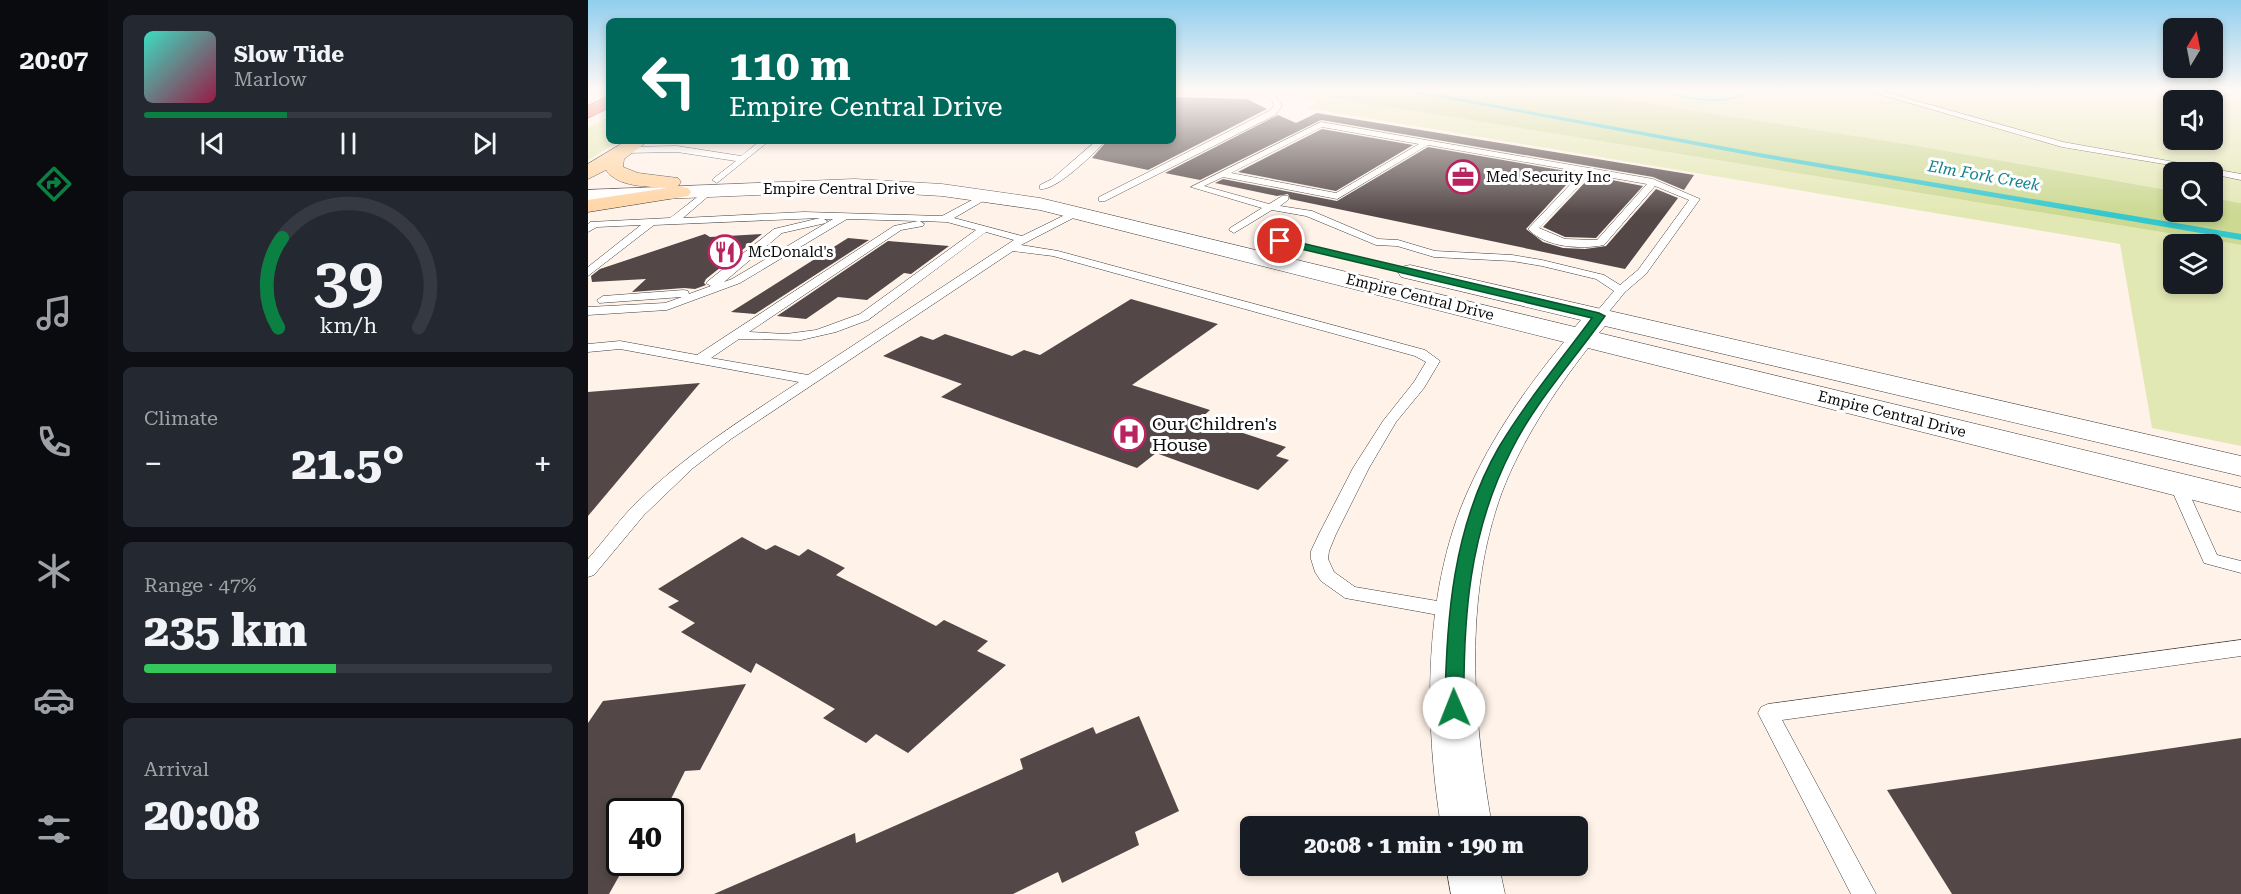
<!DOCTYPE html>
<html lang="en">
<head>
<meta charset="utf-8">
<style>
	:root { --surface:#171b24; --page:#242831; --text:#f1f3f6; --muted:#9ea1a6; --line:#363941; --accent:#0b8043 }
	body { margin:0; font-family:"Roboto Serif",serif; background:var(--page); color:var(--text); height:100vh; display:flex; flex-direction:column; font-size:22px; white-space:nowrap }
	* { box-sizing:border-box; margin:0 }
	p { font-size:20px; color:var(--muted) }
	.icon { flex:none; width:33px; height:33px; fill:none; stroke:currentColor; stroke-width:2; stroke-linecap:round; stroke-linejoin:round }
	.map { position:relative; flex:1; overflow:hidden }
	.side { display:flex; flex-direction:column; gap:15px; padding:15px; background:#0d0f14; width:480px }
	.side>* { flex:none }
	.banner { position:absolute; left:18px; top:18px; width:570px; height:126px; border-radius:9px; box-shadow:0 3px 9px #0003; background:#00695c; color:#fff; overflow:hidden }
	.needle { width:39px; rotate:10deg }
	.buttons { position:absolute; left:1575px; top:18px; display:grid; gap:12px }
	.buttons a { display:grid; place-items:center; width:60px; height:60px; border-radius:9px; background:var(--surface); box-shadow:0 3px 9px #0003; font-size:30px }
	.speed { position:absolute; left:18px; top:798px; display:flex; gap:12px; font-size:30px; font-weight:700; text-align:center }
	.speed>* { display:grid; place-content:center; width:78px; height:78px; border-radius:50%; background:var(--surface); box-shadow:0 3px 9px #0003; line-height:1 }
	.speed .limit { border:3px solid #111; border-radius:9px; background:#fff; color:#111 }
	.pin { position:absolute; display:grid; place-items:center; width:51px; height:51px; color:#fff; margin:-26px; border:3px solid #fff; border-radius:50%; box-shadow:0 2px 6px #0007 }
	.me { position:absolute; width:66px; margin:-33px; rotate:359deg; stroke-linejoin:round; filter:drop-shadow(0 0 4px #0008) }
	.turn { display:flex; align-items:center; gap:21px; height:126px; padding:0 24px; font-size:27px }
	.turn .icon { width:78px; height:78px; stroke-width:2.5 }
	.turn b { display:block; font-size:42px; line-height:51px }
	.big { font-size:45px; font-weight:800; line-height:1.1 }
	.side .card { flex:1; display:flex; flex-direction:column; justify-content:center; gap:9px; min-width:0; padding:0 21px; border-radius:9px; background:var(--page) }
	.side .dial { align-items:center; gap:0 }
	.dial svg { height:156px; overflow:visible; fill:none; stroke:var(--line); stroke-width:7; stroke-linecap:round; text-anchor:middle }
	.dial text { fill:var(--text); stroke:none }
	.song { display:flex; align-items:center; gap:18px }
	.cover { width:72px; height:72px; border-radius:9px; background:linear-gradient(135deg,hsl(170 70% 55%),hsl(340 70% 35%)) }
	.played { height:6px; border-radius:3px; background:linear-gradient(90deg,var(--accent) 35%,var(--line) 35%) }
	.keys { display:flex; justify-content:space-around; direction:ltr }
	.heat { display:flex; justify-content:space-between; align-items:center; font-size:33px; direction:ltr }
	.charge { height:9px; border-radius:4px; background:linear-gradient(90deg,#34c759 47%,var(--line) 0) }
	.trip { position:absolute; left:652px; top:816px; width:348px; height:60px; border-radius:9px; background:var(--surface); box-shadow:0 3px 9px #0003; font-weight:800; line-height:60px; text-align:center }
	main { display:flex; flex:1; min-height:0 }
	.tabs { display:flex; flex-direction:column; width:108px; justify-content:space-around; align-items:center; background:#090b0e; color:var(--muted) }
	.tabs .icon { width:42px; height:42px }
	.tabs .current { color:var(--accent) }
	.tabs b { font-size:27px; color:var(--text) }
	.map>svg:first-child { display:block }
	.green { fill:#e2e8b3; fill-rule:evenodd }
	.forest { fill:#cbd992 }
	.water { fill:#adf5f6; stroke:#34c7cd; stroke-width:1.5 }
	.lines { fill:none; stroke-linecap:round; stroke-linejoin:round }
	.stream { fill:#34c7cd; fill-rule:evenodd }
	.building { fill:#534747 }
	.service-casing { stroke:#3d3d3d; stroke-width:1 }
	.tertiary-casing { stroke:#3d3d3d; stroke-width:1 }
	.secondary-casing { stroke:#2c2c2c; stroke-width:1 }
	.motorway-casing { stroke:#1b1b1b; stroke-width:1 }
	.service { fill:#fff; fill-rule:evenodd }
	.tertiary { fill:#fff; fill-rule:evenodd }
	.secondary { fill:#ffd4a3; fill-rule:evenodd }
	.motorway { fill:#f56050; fill-rule:evenodd }
	.route { fill:#0b8043; stroke:#07532c; stroke-width:1.5 }
	.labels { text-anchor:middle; stroke-width:6; stroke-linejoin:round; paint-order:stroke }
	.far-poi-label { font-size:15px; fill:#0a0a0a; stroke:#fff; text-anchor:start }
	.far-street-label { font-size:15px; fill:#0a0a0a; stroke:#fff }
	.far-water-label { font-size:16px; font-style:italic; fill:#15838d; stroke:#fff }
	.poi-label { font-size:18px; fill:#0a0a0a; stroke:#fff; text-anchor:start }
</style>
</head>
<body>
<main>
<nav class="tabs">
<b>20:07</b>
<svg class="icon current" aria-label="directions" viewBox="0 0 24 24"><path d="M12 3l9 9-9 9-9-9zM9 14v-3h6M13 9l2 2-2 2"/></svg>
<svg class="icon" aria-label="music" viewBox="0 0 24 24"><path d="M9 18V5l10-2v13"/><circle cx="6" cy="18" r="3"/><circle cx="16" cy="16" r="3"/></svg>
<svg class="icon" aria-label="phone" viewBox="0 0 24 24"><path d="M5 4h4l2 5-3 2q2 4 5 5l2-3 5 2v4C11 20 4 13 5 4z"/></svg>
<svg class="icon" aria-label="climate" viewBox="0 0 24 24"><path d="M12 3v18M4 7l16 10M4 17L20 7"/></svg>
<svg class="icon" aria-label="car" viewBox="0 0 24 24"><path d="M5 17H2v-5l4-1 3-4h7l3 4 3 1v5h-3M9 17h6M6 11h13"/><circle cx="7" cy="17" r="2"/><circle cx="17" cy="17" r="2"/></svg>
<svg class="icon" aria-label="filters" viewBox="0 0 24 24"><path d="M4 7h16M4 17h16"/><circle cx="9" cy="7" r="2"/><circle cx="15" cy="17" r="2"/></svg>
</nav>
<section class="side">
<div class="card">
<div class="song"><i class="cover"></i><div><b>Slow Tide</b><p>Marlow</p></div></div>
<div class="played"></div>
<div class="keys"><svg class="icon" aria-label="previous" viewBox="0 0 24 24"><path d="M18 5L8 12l10 7zM5 5v14"/></svg><svg class="icon" aria-label="pause" viewBox="0 0 24 24"><path d="M8 5v14M16 5v14"/></svg><svg class="icon" aria-label="next" viewBox="0 0 24 24"><path d="M6 5l10 7-10 7zM19 5v14"/></svg></div>
</div>
<div class="card dial"><svg viewBox="0 0 100 80">
<path d="M14 69A42 42 0 1 1 86 69"/>
<path d="M14 69A42 42 0 0 1 16 23" stroke="#0b8043"/>
<text x="50" y="56" font-size="32" font-weight="700">39</text>
<text x="50" y="72" font-size="11">km/h</text>
</svg></div>
<div class="card"><p>Climate</p>
<div class="heat"><a>−</a><b class="big">21.5°</b><a>+</a></div>
</div>
<div class="card"><p>Range · 47%</p><b class="big">235 km</b><div class="charge"></div></div>
<div class="card"><p>Arrival</p><b class="big">20:08</b></div>
</section>
<div class="map">
<svg width="1653" height="894" viewBox="0 0 1653 894">
	<rect width="100%" height="100%" fill="#fff2e8"/>
	<g class="green">
		<path d="M696,90H721L740,97L1653,245V446L1564,428L1532,244L719,108L729,102ZM1586,244H1624V284H1586Z"/>
		<path d="M976,90H1653V203L1625,198L1624,172H1586L1585,191L1330,146ZM1586,100H1624V140H1586Z"/>
		<path d="M21,116V141H31L0,160V128Z"/>
	</g>
	<path class="forest" d="M721,90H976L1330,146L1585,191L1586,212H1624L1625,198L1653,203V245L740,97Z"/>
	<path class="water" d="M1067,90H1161C1136,110 1095,96 1067,90Z"/>
	<g class="lines">
		<path class="stream" d="M811,90H825L1177,154L1653,234V240L1177,158Z"/>
	</g>
	<g class="building">
		<path d="M585,97L659,99L679,109L560,170L504,158L519,141H585Z"/>
		<path d="M729,113L1106,175L1096,190L1065,177L733,120L612,180L577,173L690,115L708,123Z"/>
		<path d="M734,129L825,145L748,191L650,172Z"/>
		<path d="M840,147L989,173L938,229L955,242L975,248L997,249L1018,246L1068,189L1090,198L1037,269L702,199L700,194L689,196L627,183L635,179L749,201Z"/>
		<path d="M1003,176L1055,186L1008,238L977,237L955,227Z"/>
		<path d="M117,234L122,237L174,234L118,279L116,283L118,285L107,289L96,288L44,292L58,279L4,282L3,276L12,269Z"/>
		<path d="M260,238L281,240L167,314L143,312Z"/>
		<path d="M300,241L361,246L323,274L316,273L279,300L250,297L218,319L189,316Z"/>
		<path d="M543,299L630,324L544,385L622,410L612,419L698,447L688,456L701,460L670,490L568,453L549,468L353,397L374,384L295,356L333,336L345,340L357,334L424,356L436,350L452,355Z"/>
		<path d="M112,383L0,516V392Z"/>
		<path d="M154,537L178,550L187,545L211,556L220,549L257,568L248,575L309,606L348,626L356,620L400,641L389,651L418,665L320,753L288,734L278,743L235,718L247,709L168,663L163,673L93,632L107,623L80,607L91,601L70,589Z"/>
		<path d="M158,684L112,770L97,771L80,805L70,806L67,812H32V862H39L21,894H0V723L15,701Z"/>
		<path d="M551,716L591,811L547,832L551,845L474,883L470,872L425,894H126L267,833L268,843L435,769L432,759L505,727L508,734Z"/>
		<path d="M1653,738V894H1364L1299,790Z"/>
	</g>
	<g class="lines">
		<g class="service-casing">
			<g id="service">
				<path d="M585,90H615L585,93Z"/>
				<path d="M667,90C679,90 689,94 694,106L687,115L517,201H511V197L681,111L686,106L684,100Z"/>
				<path d="M1277,90H1289L1475,142L1653,174V180L1624,174V172L1474,147Z"/>
				<path d="M733,122L1065,179L1112,199L1058,274L1037,292L1015,319L1011,320L1005,316L1026,291L1008,279L954,266L924,261L846,257L809,246L788,245L718,216L684,210L646,233L641,230L642,228L674,208L603,187ZM734,127L831,144L748,193L643,173ZM840,145L994,172L940,229C957,247 992,250 1016,245L1067,186L1101,200L1050,270L1032,285L1016,275L954,260L924,255L847,251L810,240L790,239L724,211L692,206L700,200V196H694L681,204L616,186L635,177L749,199ZM1002,174L1059,184L1009,240L977,239L951,228Z"/>
				<path d="M172,141H181L129,183L124,180L126,178L148,161L89,152L38,153L34,150L38,147L89,146L153,156Z"/>
				<path d="M508,141H517C506,154 468,191 452,189V185L464,179Z"/>
				<path d="M121,188L124,189V193L95,218L216,212L354,216L399,192L402,193V197L366,218L434,236L487,210L492,213L491,215L433,245L470,251L837,350L852,361L836,388L808,422L781,468L748,534L741,551L740,559L746,572L767,587L867,604L874,606L876,611L874,616L867,618L757,598L733,581L727,572L723,559V551L731,534L765,468L795,421L826,382L838,362L827,356L465,256L425,251L143,439L105,468L56,515L6,575L0,577V559C15,542 29,523 45,506C94,457 153,420 211,382L32,349L0,352V344L32,341L109,355L306,226L330,221L259,219L152,283L79,310L0,315V307L77,303L94,297L11,303L9,300L15,296L96,290L100,291L101,294L123,286L118,283L120,281L186,229L232,218L66,225L0,276V267L53,225L9,227L0,232V224L2,222L82,218ZM236,219H245L144,279L136,282L194,233L238,223L239,221ZM332,221L359,222L388,230L272,314L228,330L198,334L161,332L313,230L335,226L336,224ZM398,232L426,240L220,375L123,358L151,339L213,340L248,332L280,320Z"/>
				<path d="M1589,479L1597,484L1629,555L1653,561V573L1616,563L1581,484Z"/>
				<path d="M1653,640V656L1194,720L1288,894H1263L1170,713L1173,707L1180,704Z"/>
			</g>
		</g>
		<g class="tertiary-casing">
			<g id="tertiary">
				<path d="M267,179L354,184L452,198L987,327L993,320L813,277L810,272L813,267L822,265L1653,456V476L1017,326L1011,333L1653,488V512L1000,348C966,392 934,440 914,492C875,599 885,716 904,826H853C836,721 835,590 880,491C904,437 938,388 976,342L452,210L354,196L267,191L0,202V190Z"/>
				<path d="M858,866H911L917,894H863Z"/>
			</g>
		</g>
		<g class="secondary-casing">
			<path id="secondary" d="M38,141H60L36,159L35,167L50,173L90,178L93,182L90,186L100,188L103,192L100,196L0,212V200L79,188C60,186 30,188 18,170L0,179V164Z"/>
		</g>
		<g class="motorway-casing">
			<path id="motorway" d="M21,96V108L0,118V106Z"/>
		</g>
		<use href="#service" class="service"/>
		<use href="#tertiary" class="tertiary"/>
		<use href="#secondary" class="secondary"/>
		<use href="#motorway" class="motorway"/>
	</g>
	<linearGradient id="sky" x2="0" y2="1"><stop stop-color="#90ceee"/><stop offset="0.42" stop-color="#fff9f5"/><stop offset="1" stop-color="#fff9f5" stop-opacity="0"/></linearGradient>
	<rect width="1653" height="215" fill="url(#sky)"/>
	<path class="route" d="M692,238L1011,313L1017,316C986,360 947,402 923,451C881,533 875,617 876,708L873,714L866,716L860,714L857,708C858,619 865,526 911,447C938,402 973,360 1004,318L688,243L687,241Z"/>
	<defs>
		<g id="office-ring" transform="scale(1.725)"><circle r="9.5" fill="#fff" stroke="#b92460" stroke-width="1.5"/><path d="M-6-3h4V-5.5h4V-3h4V5H-6ZM-1-4.5V-3h2v-1.5ZM-6 0V1H6V0Z" fill="#b92460"/></g>
		<g id="restaurant-ring" transform="scale(1.725)"><circle r="9.5" fill="#fff" stroke="#b92460" stroke-width="1.5"/><path d="M-5-6h1v4h1v-4h1v4h1v-4h1v5L-1.5 .5V6h-2V.5L-5-1ZM5-6V6H3V1.5H1.5Q1.5-4 5-6Z" fill="#b92460"/></g>
		<g id="hospital-ring" transform="scale(1.725)"><circle r="9.5" fill="#fff" stroke="#b92460" stroke-width="1.5"/><path d="M-5-5h3v3.5h4V-5h3V5h-3V1.5h-4V5h-3Z" fill="#b92460"/></g>
	</defs>
	<g fill-rule="evenodd">
		<use href="#office-ring" x="875" y="177"/>
		<use href="#restaurant-ring" x="137" y="252"/>
		<use href="#hospital-ring" x="541" y="434"/>
	</g>
	<g class="labels">
		<g class="far-poi-label">
			<text x="898" y="182">Med Security Inc</text>
			<text x="160" y="257">McDonald's</text>
		</g>
		<g class="far-street-label">
			<text x="251" y="194">Empire Central Drive</text>
			<text transform="translate(832 297) rotate(14)" y="5">Empire Central Drive</text>
			<text transform="translate(1304 414) rotate(14)" y="5">Empire Central Drive</text>
		</g>
		<g class="far-water-label">
			<text transform="translate(1396 175) rotate(10)" y="6">Elm Fork Creek</text>
		</g>
		<g class="poi-label">
			<text x="564" y="430">Our Children's<tspan x="564" dy="21">House</tspan></text>
		</g>
	</g>
</svg>
<div class="buttons">
<a><svg class="needle" viewBox="-14 -14 28 28"><path d="M0-13l5 13h-10z" fill="#e53935"/><path d="M0 13l5-13h-10z" fill="#9ea1a6"/></svg></a>
<a><svg class="icon" aria-label="sound" viewBox="0 0 24 24"><path d="M4 9h4l5-4v14l-5-4H4zM17 9q2 3 0 6"/></svg></a>
<a><svg class="icon" aria-label="search" viewBox="0 0 24 24"><circle cx="10" cy="10" r="6"/><path d="M15 15l6 6"/></svg></a>
<a><svg class="icon" aria-label="layers" viewBox="0 0 24 24"><path d="M12 4l9 5-9 5-9-5zM3 14l9 5 9-5"/></svg></a>
</div>
<div class="speed"><div class="limit">40</div></div>
<div class="pin" style="left:692px;top:241px;background:#d93025"><svg class="icon" aria-label="arrive" viewBox="0 0 24 24"><path d="M6 21V4h12l-3 4 3 4H6"/></svg></div>
<svg class="me" style="left:866px;top:708px" viewBox="-20 -20 40 40"><circle r="19" fill="#fff"/><path d="M0-13L10 11 0 6-10 11z" fill="#0b8043"/></svg>
<div class="trip">20:08 · 1 min · 190 m</div>
<div class="banner">
<div class="turn"><svg class="icon" aria-label="left" viewBox="0 0 24 24"><path d="M17 20v-9H6M10 6l-5 5 5 5"/></svg><div><b>110 m</b>Empire Central Drive</div></div>
</div>
</div>
</main>
</body>
</html>
